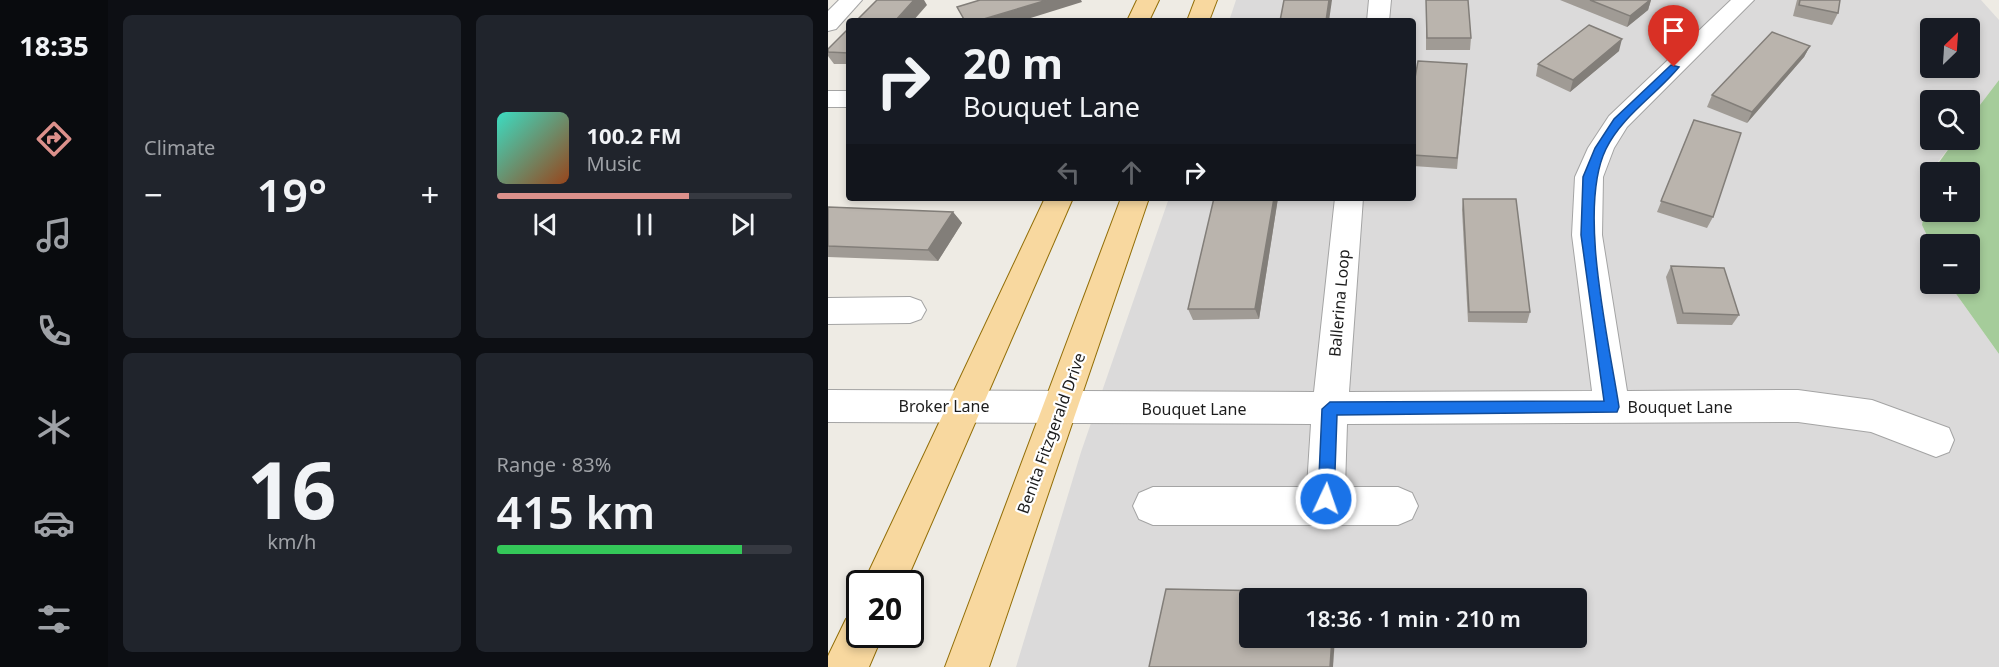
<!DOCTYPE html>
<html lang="en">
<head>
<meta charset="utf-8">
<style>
	:root { --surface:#171b24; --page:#20242c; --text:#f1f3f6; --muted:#9ea1a6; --line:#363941; --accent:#dc908b }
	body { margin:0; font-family:"Noto Sans",sans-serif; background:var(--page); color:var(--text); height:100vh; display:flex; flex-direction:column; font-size:22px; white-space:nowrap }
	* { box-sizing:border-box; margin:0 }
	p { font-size:20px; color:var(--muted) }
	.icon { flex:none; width:33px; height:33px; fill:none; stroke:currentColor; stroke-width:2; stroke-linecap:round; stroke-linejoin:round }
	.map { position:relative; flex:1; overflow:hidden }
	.panel { display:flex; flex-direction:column; gap:15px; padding:15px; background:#0d0f14; width:720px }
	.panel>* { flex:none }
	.banner { position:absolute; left:18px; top:18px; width:570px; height:183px; border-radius:6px; box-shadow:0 3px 9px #0003; background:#171b24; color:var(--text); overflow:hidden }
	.needle { width:39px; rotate:25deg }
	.tools { position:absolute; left:1092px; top:18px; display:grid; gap:12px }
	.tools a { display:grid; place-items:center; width:60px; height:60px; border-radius:6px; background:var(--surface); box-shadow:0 3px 9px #0003; font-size:30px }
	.speed { position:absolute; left:18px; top:570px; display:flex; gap:12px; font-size:30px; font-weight:700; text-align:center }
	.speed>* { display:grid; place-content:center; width:78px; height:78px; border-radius:50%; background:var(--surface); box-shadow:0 3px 9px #0003; line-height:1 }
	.speed .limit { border:3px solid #111; border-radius:9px; background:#fff; color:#111 }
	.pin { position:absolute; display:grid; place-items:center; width:51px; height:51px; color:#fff; margin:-62px -26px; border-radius:50% 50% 50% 0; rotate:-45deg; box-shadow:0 0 6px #0007 }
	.pin .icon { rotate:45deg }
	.me { position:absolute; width:66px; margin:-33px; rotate:3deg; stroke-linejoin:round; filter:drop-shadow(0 0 4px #0008) }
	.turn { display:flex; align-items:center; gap:21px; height:126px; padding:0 18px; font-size:27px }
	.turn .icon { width:78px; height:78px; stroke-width:2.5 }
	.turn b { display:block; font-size:42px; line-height:51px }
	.lanes { display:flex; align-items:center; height:57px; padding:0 18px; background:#0003; justify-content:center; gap:30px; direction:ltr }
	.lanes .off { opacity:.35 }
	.big { font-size:45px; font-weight:600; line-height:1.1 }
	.panel .card { flex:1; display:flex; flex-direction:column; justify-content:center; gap:9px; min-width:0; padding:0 21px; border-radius:9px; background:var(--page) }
	.panel .dial { align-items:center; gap:0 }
	.dial b { font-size:78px; line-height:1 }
	.song { display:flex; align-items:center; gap:18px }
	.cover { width:72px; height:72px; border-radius:9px; background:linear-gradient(135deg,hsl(170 70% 55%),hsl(20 70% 35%)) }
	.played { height:6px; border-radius:3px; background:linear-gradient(90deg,var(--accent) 65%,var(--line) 65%) }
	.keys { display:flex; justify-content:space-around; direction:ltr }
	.heat { display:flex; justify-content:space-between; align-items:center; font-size:33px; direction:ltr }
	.charge { height:9px; border-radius:4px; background:linear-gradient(90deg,#34c759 83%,var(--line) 0) }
	.panel .tiles { flex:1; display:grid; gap:15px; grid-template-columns:repeat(2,1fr) }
	.trip { position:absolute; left:411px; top:588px; width:348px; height:60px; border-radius:6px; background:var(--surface); box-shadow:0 3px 9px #0003; font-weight:600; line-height:60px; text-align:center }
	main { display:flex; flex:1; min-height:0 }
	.dock { display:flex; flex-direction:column; width:108px; justify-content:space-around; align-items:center; background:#090b0e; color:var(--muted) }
	.dock .icon { width:42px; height:42px }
	.dock .on { color:var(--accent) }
	.dock b { font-size:27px; color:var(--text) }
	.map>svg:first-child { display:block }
	.residential { fill:#dbdada; fill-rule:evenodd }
	.forest { fill:#a5cc9a }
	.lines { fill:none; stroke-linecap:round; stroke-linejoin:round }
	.minor-casing { stroke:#a4a4a4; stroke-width:2 }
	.major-casing { stroke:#916d06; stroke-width:2 }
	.minor { fill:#fff; fill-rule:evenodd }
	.major { fill:#f8d89f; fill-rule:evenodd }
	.wall { fill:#a09b95 }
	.shaded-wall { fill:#827e79 }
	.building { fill:#bab4ad; stroke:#827e79; stroke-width:1.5 }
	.route { fill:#1a73e8; stroke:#114b97; stroke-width:1.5 }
	.labels { text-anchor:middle; stroke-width:4.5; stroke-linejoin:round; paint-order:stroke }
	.street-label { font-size:16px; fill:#1d1d1d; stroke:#fff }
</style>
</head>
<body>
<main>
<nav class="dock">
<b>18:35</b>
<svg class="icon on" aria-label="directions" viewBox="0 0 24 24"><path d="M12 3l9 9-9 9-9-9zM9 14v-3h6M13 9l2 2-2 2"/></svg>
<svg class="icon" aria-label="music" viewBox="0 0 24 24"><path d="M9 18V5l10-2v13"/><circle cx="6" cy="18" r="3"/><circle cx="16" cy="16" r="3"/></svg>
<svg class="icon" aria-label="phone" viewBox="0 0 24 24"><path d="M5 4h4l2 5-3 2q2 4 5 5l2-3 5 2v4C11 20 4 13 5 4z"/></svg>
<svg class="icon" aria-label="climate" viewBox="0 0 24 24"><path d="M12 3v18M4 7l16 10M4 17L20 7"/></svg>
<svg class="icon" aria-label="car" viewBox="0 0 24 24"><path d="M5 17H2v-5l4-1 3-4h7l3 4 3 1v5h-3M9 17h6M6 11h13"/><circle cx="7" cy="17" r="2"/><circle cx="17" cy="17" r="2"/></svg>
<svg class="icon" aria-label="filters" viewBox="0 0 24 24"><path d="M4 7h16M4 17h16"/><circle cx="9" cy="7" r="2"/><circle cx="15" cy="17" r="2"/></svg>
</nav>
<section class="panel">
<div class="tiles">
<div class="card"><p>Climate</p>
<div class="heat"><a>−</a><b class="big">19°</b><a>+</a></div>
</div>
<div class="card">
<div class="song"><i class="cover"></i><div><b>100.2 FM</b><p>Music</p></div></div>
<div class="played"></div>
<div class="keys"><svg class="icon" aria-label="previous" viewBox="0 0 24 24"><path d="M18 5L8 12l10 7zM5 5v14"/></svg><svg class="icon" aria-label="pause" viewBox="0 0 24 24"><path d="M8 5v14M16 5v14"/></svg><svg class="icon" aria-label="next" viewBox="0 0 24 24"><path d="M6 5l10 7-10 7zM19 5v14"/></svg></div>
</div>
<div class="card dial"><b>16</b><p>km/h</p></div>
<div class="card"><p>Range · 83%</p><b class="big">415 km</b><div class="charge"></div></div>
</div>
</section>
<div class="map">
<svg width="1171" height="667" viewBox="0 0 1171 667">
	<rect width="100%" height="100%" fill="#eeebe4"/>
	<path class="residential" d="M408,0H1153L1171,20V80L1142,118V100H1102V140H1127L1102,172L1094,225L1103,244L1102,284H1121L1171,354V667H188L253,452L341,198H585V21H401ZM1102,28H1142V68H1102ZM422,598H748V638H422Z"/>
	<path class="forest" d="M1171,80V354L1121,284H1142V244H1103L1094,225L1102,175V212H1142V172H1104L1127,140H1142V118Z"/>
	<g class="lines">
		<g class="minor-casing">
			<g id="minor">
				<path d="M11,0H34L8,29L0,31V11Z"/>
				<path d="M541,0H563L561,21H539Z"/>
				<path d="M903,0H926L799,127L786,148L775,177L774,235L799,391L970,390L1044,400L1121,428L1126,440L1121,452L1108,457L1043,432L970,422L519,424L517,487H570L584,493L590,506L584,519L570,525H325L311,519L305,506L311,493L325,487H479L483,424L0,422V390L486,392L507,198H535L521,392L764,391L744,235L747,177L760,148L781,116Z"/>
				<rect x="0" y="91" width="21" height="16"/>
				<path d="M82,297L93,301L98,310L93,319L82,323L0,324V298Z"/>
			</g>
		</g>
		<g class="major-casing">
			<g id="major">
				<path d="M309,0H331L321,21H299Z"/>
				<path d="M367,0H389L381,21H359Z"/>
				<path d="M217,198H245L77,584H35Z"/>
				<path d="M293,198H321L161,667H117Z"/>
				<path d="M32,613V634H55L41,667H0V656L18,619Z"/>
			</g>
		</g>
		<use href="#minor" class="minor"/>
		<use href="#major" class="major"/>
	</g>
	<g class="wall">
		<path d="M598,0L643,38L642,50H598Z"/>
		<path d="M732,0H823L820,10L799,27Z"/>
		<path d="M969,0H1012L1010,13L1004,25L965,16Z"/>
		<path d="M21,28V64H6L0,56V49Z"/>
		<path d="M982,46L976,57L919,123L879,107L884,95Z"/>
		<path d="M791,51L742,92L708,76L710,64Z"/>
		<path d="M638,76L629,169L585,166V89Z"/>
		<path d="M866,120L885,217L879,228L829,212Z"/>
		<path d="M386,198H450L431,319L365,320L360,309Z"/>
		<path d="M635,199L702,312L699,323L640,322L634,210Z"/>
		<path d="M0,207L125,212L134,223L110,261L0,257Z"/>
		<path d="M843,266L911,315L904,325L849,324L838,277Z"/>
	</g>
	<g class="shaded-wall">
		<path d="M86,0H96L99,5L85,21H67Z"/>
		<path d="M219,0H253L254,2L193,21H149Z"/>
		<path d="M501,0H504L501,21H498Z"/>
		<path d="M822,0H823L820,10L799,27L802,16Z"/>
		<path d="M794,39L791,51L742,92L745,80Z"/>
		<path d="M982,46L976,57L919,123L924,112Z"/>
		<path d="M446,198H450L431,319L427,309Z"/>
		<path d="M125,212L134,223L110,261L100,250Z"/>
		<path d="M504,638H507L505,667H502Z"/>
	</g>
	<g class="building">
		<path d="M49,0H86L67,21H28Z"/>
		<path d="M152,0H219L149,21H137L129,7Z"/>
		<path d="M456,0H501L498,21H452Z"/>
		<path d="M598,0H640L643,38H599Z"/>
		<path d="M762,0H822L802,16Z"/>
		<path d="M972,0H1012L1010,13L971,5Z"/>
		<path d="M761,25L794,39L745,80L710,64Z"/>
		<path d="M21,28V53L0,52V49Z"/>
		<path d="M944,32L982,46L924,112L884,95Z"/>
		<path d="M590,61L639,64L629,158L585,155V89Z"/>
		<path d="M866,120L913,133L885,217L833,201Z"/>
		<path d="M386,198H446L427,309H360Z"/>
		<path d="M635,199H688L702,312H641Z"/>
		<path d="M0,207L125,212L100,250L0,246Z"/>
		<path d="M843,266L896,268L911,315L855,313Z"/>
		<path d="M338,589L507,592V598H422V638H504L502,667H321Z"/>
	</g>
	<path class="route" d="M843,65L851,67C828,95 794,116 778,149C749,208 781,341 791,407L789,412L509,415L506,499L503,504L498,507L492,504L490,499L494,409L502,402L776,401L753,235L755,177L767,148L786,119Z"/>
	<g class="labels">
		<g class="street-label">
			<text transform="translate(511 303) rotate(-85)" y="6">Ballerina Loop</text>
			<text x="116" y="412">Broker Lane</text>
			<text x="852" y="413">Bouquet Lane</text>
			<text x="366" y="415">Bouquet Lane</text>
			<text transform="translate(223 433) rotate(-70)" y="6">Benita Fitzgerald Drive</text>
		</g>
	</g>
</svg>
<div class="tools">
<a><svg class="needle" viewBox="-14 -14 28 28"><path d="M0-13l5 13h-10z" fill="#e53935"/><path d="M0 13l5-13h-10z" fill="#9ea1a6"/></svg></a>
<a><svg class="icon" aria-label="search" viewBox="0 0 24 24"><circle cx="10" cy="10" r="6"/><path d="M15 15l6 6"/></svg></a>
<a>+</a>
<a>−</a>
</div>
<div class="speed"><div class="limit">20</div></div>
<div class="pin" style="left:846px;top:67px;background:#d93025"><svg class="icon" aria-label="arrive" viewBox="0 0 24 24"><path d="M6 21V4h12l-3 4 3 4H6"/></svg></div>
<svg class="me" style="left:498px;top:499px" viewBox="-20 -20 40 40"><circle r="17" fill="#1a73e8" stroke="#fff" stroke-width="3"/><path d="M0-11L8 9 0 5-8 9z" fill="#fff"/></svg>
<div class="trip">18:36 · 1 min · 210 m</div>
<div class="banner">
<div class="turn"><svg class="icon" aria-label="right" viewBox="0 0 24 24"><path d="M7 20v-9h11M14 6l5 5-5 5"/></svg><div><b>20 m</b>Bouquet Lane</div></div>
<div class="lanes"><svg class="icon off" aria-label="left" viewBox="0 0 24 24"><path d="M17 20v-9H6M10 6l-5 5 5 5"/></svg><svg class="icon off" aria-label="ahead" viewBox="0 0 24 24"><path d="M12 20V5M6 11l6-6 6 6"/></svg><svg class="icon" aria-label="right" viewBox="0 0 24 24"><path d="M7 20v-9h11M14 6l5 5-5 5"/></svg></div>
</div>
</div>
</main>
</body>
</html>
